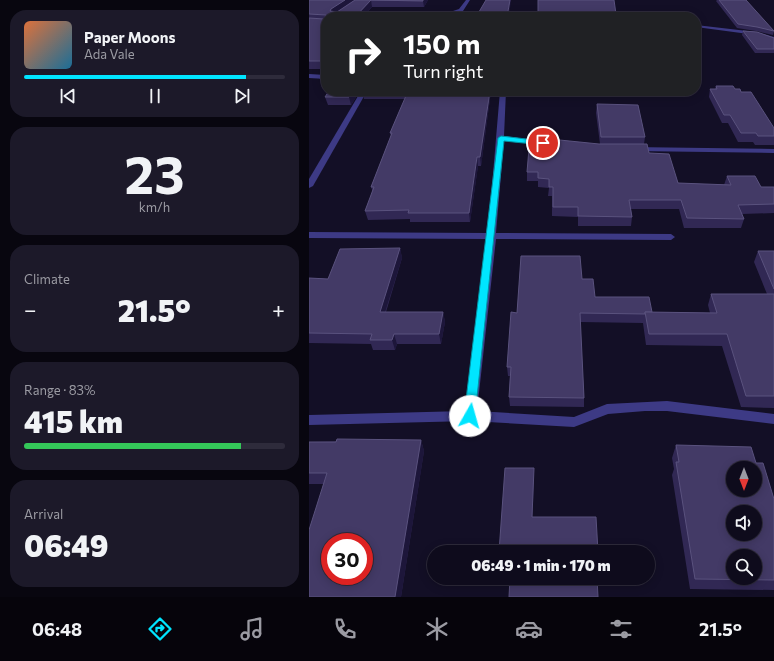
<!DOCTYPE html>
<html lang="en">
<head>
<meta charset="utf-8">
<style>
	:root { --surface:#0e0b1c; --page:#1c1929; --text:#f1f3f6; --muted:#9b9ba3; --line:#2e2b3b; --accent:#00e5ff }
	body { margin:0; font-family:Commissioner,sans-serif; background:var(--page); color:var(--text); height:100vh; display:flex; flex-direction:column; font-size:15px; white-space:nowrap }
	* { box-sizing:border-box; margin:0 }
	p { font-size:13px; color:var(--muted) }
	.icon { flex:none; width:22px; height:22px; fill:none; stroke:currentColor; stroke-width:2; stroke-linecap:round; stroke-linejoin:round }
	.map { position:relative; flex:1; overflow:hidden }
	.drawer { display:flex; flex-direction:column; gap:10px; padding:10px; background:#08060f; width:309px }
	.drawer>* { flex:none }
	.hud { position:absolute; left:12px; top:12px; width:380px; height:84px; border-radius:16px; box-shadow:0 2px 10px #0003,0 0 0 1px var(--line); background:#202124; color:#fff; overflow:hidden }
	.needle { width:26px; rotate:180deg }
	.fabs { position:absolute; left:417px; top:461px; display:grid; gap:8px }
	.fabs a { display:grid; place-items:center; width:36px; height:36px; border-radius:50%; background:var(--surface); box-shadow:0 2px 10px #0003,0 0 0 1px var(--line); font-size:20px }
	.speed { position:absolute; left:12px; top:533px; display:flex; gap:8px; font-size:20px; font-weight:700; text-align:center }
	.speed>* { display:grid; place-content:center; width:52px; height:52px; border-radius:50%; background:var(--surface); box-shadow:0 2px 10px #0003,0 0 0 1px var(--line); line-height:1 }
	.speed .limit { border:6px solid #d22; background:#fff; color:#111 }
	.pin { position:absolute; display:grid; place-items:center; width:34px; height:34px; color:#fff; margin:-17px; border:2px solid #fff; border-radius:50%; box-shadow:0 1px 4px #0007 }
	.me { position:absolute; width:44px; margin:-22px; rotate:7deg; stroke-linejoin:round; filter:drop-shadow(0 0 3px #0008) }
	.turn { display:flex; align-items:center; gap:14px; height:84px; padding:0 16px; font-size:18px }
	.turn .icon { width:52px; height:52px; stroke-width:2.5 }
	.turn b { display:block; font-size:28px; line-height:34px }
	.big { font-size:30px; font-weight:800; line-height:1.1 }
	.drawer .tile { flex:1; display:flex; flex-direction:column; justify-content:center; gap:6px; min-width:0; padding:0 14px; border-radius:16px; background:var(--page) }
	.drawer .dial { align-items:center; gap:0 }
	.dial b { font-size:52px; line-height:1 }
	.song { display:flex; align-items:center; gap:12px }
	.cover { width:48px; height:48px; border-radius:6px; background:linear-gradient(135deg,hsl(20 70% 55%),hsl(200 70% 35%)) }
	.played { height:4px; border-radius:2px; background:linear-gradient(90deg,var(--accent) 85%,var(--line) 85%) }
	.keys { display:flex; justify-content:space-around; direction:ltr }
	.heat { display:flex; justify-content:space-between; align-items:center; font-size:22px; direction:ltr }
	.charge { height:6px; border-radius:3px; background:linear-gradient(90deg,#34c759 83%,var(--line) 0) }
	.trip { position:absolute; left:118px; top:545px; width:228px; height:40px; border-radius:20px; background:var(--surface); box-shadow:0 2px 10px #0003,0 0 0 1px var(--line); font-weight:800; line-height:40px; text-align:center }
	.tabs { display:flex; height:64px; justify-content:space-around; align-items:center; background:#06040b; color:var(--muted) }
	.tabs .icon { width:28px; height:28px }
	.tabs .current { color:var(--accent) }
	.tabs b { font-size:18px; color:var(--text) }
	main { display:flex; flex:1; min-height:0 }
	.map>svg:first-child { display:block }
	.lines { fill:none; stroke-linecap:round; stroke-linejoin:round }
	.street { fill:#3d3a85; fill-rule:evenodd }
	.wall { fill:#312854 }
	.shaded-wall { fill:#1d163a }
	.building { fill:#433a66; stroke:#5a527e; fill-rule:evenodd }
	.route { fill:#00e5ff; stroke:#0095a6 }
</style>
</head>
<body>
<main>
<section class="drawer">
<div class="tile">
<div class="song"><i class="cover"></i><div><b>Paper Moons</b><p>Ada Vale</p></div></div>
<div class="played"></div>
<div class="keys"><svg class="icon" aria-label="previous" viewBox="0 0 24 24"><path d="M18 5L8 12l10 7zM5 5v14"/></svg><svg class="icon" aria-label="pause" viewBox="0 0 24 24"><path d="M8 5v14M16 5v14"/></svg><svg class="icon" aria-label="next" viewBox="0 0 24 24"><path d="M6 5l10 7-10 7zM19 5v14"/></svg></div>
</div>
<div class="tile dial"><b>23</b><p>km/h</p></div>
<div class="tile"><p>Climate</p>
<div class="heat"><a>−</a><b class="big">21.5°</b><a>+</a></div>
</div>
<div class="tile"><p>Range · 83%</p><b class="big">415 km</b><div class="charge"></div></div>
<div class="tile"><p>Arrival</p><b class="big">06:49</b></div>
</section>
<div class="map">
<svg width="465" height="597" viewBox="0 0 465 597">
	<rect width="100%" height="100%" fill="#130f26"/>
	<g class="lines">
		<g class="street">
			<path d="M157,0H161L154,11L133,17H126L150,9Z"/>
			<path d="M387,25L447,32L465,37V41L447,35L387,27Z"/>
			<path d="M0,74L17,75V79L0,78Z"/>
			<path d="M52,91H58L4,186L0,188V179Z"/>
			<path d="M191,91H197L195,136L233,141L237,143L233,145L195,140L187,233L362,234L366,237L362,240L187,239L168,411L265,417L298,404L358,401L465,414V424L358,411H336L299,414L265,427L161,421L0,425V415L156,411L178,239L0,238V232L179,233Z"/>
			<path d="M322,147L465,149V153L325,151L321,149Z"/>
		</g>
	</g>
	<g class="wall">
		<path d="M0,0H119L115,7H63L54,17H17V69H0Z"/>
		<path d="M229,0L307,14L306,17H229Z"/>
		<path d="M408,0H410L465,31L464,35L447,31L428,28L407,1Z"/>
		<path d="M434,31L465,38V53H446L433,35Z"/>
		<path d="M17,70V87H13L11,79Z"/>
		<path d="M407,86L426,89L432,92L465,128V145H446L444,142H429L419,123H413L400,97L401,89H406Z"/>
		<path d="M51,91L42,105H19L16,97Z"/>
		<path d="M53,91H182L172,166H169L161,222H101V219L59,220L56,211L64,192L62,187L82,136L81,133L96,99H55Z"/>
		<path d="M288,104L336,137L335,144L340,153L369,183L415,185L418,176L452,187H465V213L433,214L435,219L432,228H375L370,209H322L323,217L322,226H269V217L243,216V196H239L240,188L229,187V181H218V172L291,144L287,113Z"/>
		<path d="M91,248L93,258L77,312H134L136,322L132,344H88L86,350H64L62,344L0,343V278L19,279Z"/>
		<path d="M449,251H465V408L432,407L413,346L337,345L334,323L271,322L275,398V407L201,406L200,397L201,376H199L198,367L208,313L273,279L286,297L343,312L401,313L399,305L402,294H458L445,262Z"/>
		<path d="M112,440L115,451L92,597H0L14,484H0V442Z"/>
		<path d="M367,445L447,463L465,499V590L381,589L363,475L365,469L363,458Z"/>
	</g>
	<g class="shaded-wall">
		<path d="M36,0H46L23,16L21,11L22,9Z"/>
		<path d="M62,0L63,7L54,17H46Z"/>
		<path d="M114,0H119L115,7L114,1Z"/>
		<path d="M201,0H202L200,17H198Z"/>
		<path d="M44,91H51L42,105L40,97Z"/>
		<path d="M181,91H182L172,166L171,157Z"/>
		<path d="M168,157L169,166L161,222L160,213Z"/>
		<path d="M91,248L93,258L73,322L71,312Z"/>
		<path d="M134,312L136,322L132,344L130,334Z"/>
		<path d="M85,334L88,344L86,350L83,340Z"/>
		<path d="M112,440L115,451L92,597H86Z"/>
		<path d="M225,468V481L223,529V517Z"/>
	</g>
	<g class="building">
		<path d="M0,0H36L22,9L21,11L28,12L46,0H114V1L62,0L46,17H17V61H0V18L15,19L17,15L0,14Z"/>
		<path d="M177,0H201L198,17H167Z"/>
		<path d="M229,0H305L307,14L274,13L275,17H229Z"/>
		<path d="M410,0H437L465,31L448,27L429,24Z"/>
		<path d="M434,31L448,32L465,38V49H448Z"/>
		<path d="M17,70V79H11Z"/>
		<path d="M407,86H424L426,89H431L432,92H442L465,128V136H449L447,133H432L421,115H415L401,89H408Z"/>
		<path d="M20,91H44L40,97H16Z"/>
		<path d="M53,91H181L171,157H168L160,213H99L100,210L56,211L65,187H62L83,133H81L99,91Z"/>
		<path d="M288,104L329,105L336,137H292Z"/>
		<path d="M221,137L290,144H338L340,153L360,154L369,183L422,185L418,176H446L452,187H465V204L429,205L435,219L378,218L372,200H320L323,217L269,216V207H244V187H240V179L229,178V172H218Z"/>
		<path d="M91,248L71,312H134L130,334H85L83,340H61L63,334L0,333V278L19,279L31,249Z"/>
		<path d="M449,251H465V289Z"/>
		<path d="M212,256H271L273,279H284L286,297H340L343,312H336V314L271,313L275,398L200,397L202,367H198L202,312L208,313Z"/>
		<path d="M402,294H465V396H437L418,334H340L336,312L408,313Z"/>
		<path d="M28,439L112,440L86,597H0V530L18,473H0V442H27ZM21,542H55V576H21Z"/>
		<path d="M367,445L442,447L447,463H454L465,499V580L386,579L367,462H370ZM424,468H446V490H424ZM424,512H446V534H424ZM424,556H446V578H424Z"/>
		<path d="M196,468H225L223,517H287L289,552H190Z"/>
		<path d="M201,578H288L289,597H200Z"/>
	</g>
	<path class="route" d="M192,136L234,141L237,143L234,145L195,141L166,416L165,420H157L155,416L189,138Z"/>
</svg>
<div class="fabs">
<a><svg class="needle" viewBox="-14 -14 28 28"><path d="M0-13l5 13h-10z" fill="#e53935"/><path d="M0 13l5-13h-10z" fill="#9b9ba3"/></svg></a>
<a><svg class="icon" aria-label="sound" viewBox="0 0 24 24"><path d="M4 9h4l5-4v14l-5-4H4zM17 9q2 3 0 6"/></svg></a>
<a><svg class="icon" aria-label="search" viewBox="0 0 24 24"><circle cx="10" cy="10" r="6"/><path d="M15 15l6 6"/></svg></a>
</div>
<div class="speed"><div class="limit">30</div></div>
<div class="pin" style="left:234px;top:143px;background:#d93025"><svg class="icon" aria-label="arrive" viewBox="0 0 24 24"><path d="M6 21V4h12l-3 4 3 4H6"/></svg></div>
<svg class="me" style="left:161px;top:416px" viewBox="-20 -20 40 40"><circle r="19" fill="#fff"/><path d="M0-13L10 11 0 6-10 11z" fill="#00e5ff"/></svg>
<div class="trip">06:49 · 1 min · 170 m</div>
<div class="hud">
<div class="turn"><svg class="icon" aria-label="right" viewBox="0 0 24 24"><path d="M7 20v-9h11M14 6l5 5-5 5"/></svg><div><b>150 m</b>Turn right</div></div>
</div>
</div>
</main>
<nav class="tabs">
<b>06:48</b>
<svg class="icon current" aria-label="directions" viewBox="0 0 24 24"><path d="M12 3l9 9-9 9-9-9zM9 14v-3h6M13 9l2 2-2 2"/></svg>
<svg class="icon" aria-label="music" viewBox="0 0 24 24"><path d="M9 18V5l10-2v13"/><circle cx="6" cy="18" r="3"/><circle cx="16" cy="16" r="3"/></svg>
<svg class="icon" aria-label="phone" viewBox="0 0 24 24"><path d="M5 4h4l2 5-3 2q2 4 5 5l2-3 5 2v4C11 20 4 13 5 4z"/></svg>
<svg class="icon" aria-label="climate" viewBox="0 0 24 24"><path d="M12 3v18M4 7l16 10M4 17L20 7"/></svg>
<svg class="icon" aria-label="car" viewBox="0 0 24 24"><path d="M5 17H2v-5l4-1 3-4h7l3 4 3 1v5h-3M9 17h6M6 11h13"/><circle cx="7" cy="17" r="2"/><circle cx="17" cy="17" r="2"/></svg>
<svg class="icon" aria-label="filters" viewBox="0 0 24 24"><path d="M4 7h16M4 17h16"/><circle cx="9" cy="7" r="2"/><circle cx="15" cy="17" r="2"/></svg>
<b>21.5°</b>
</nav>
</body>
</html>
